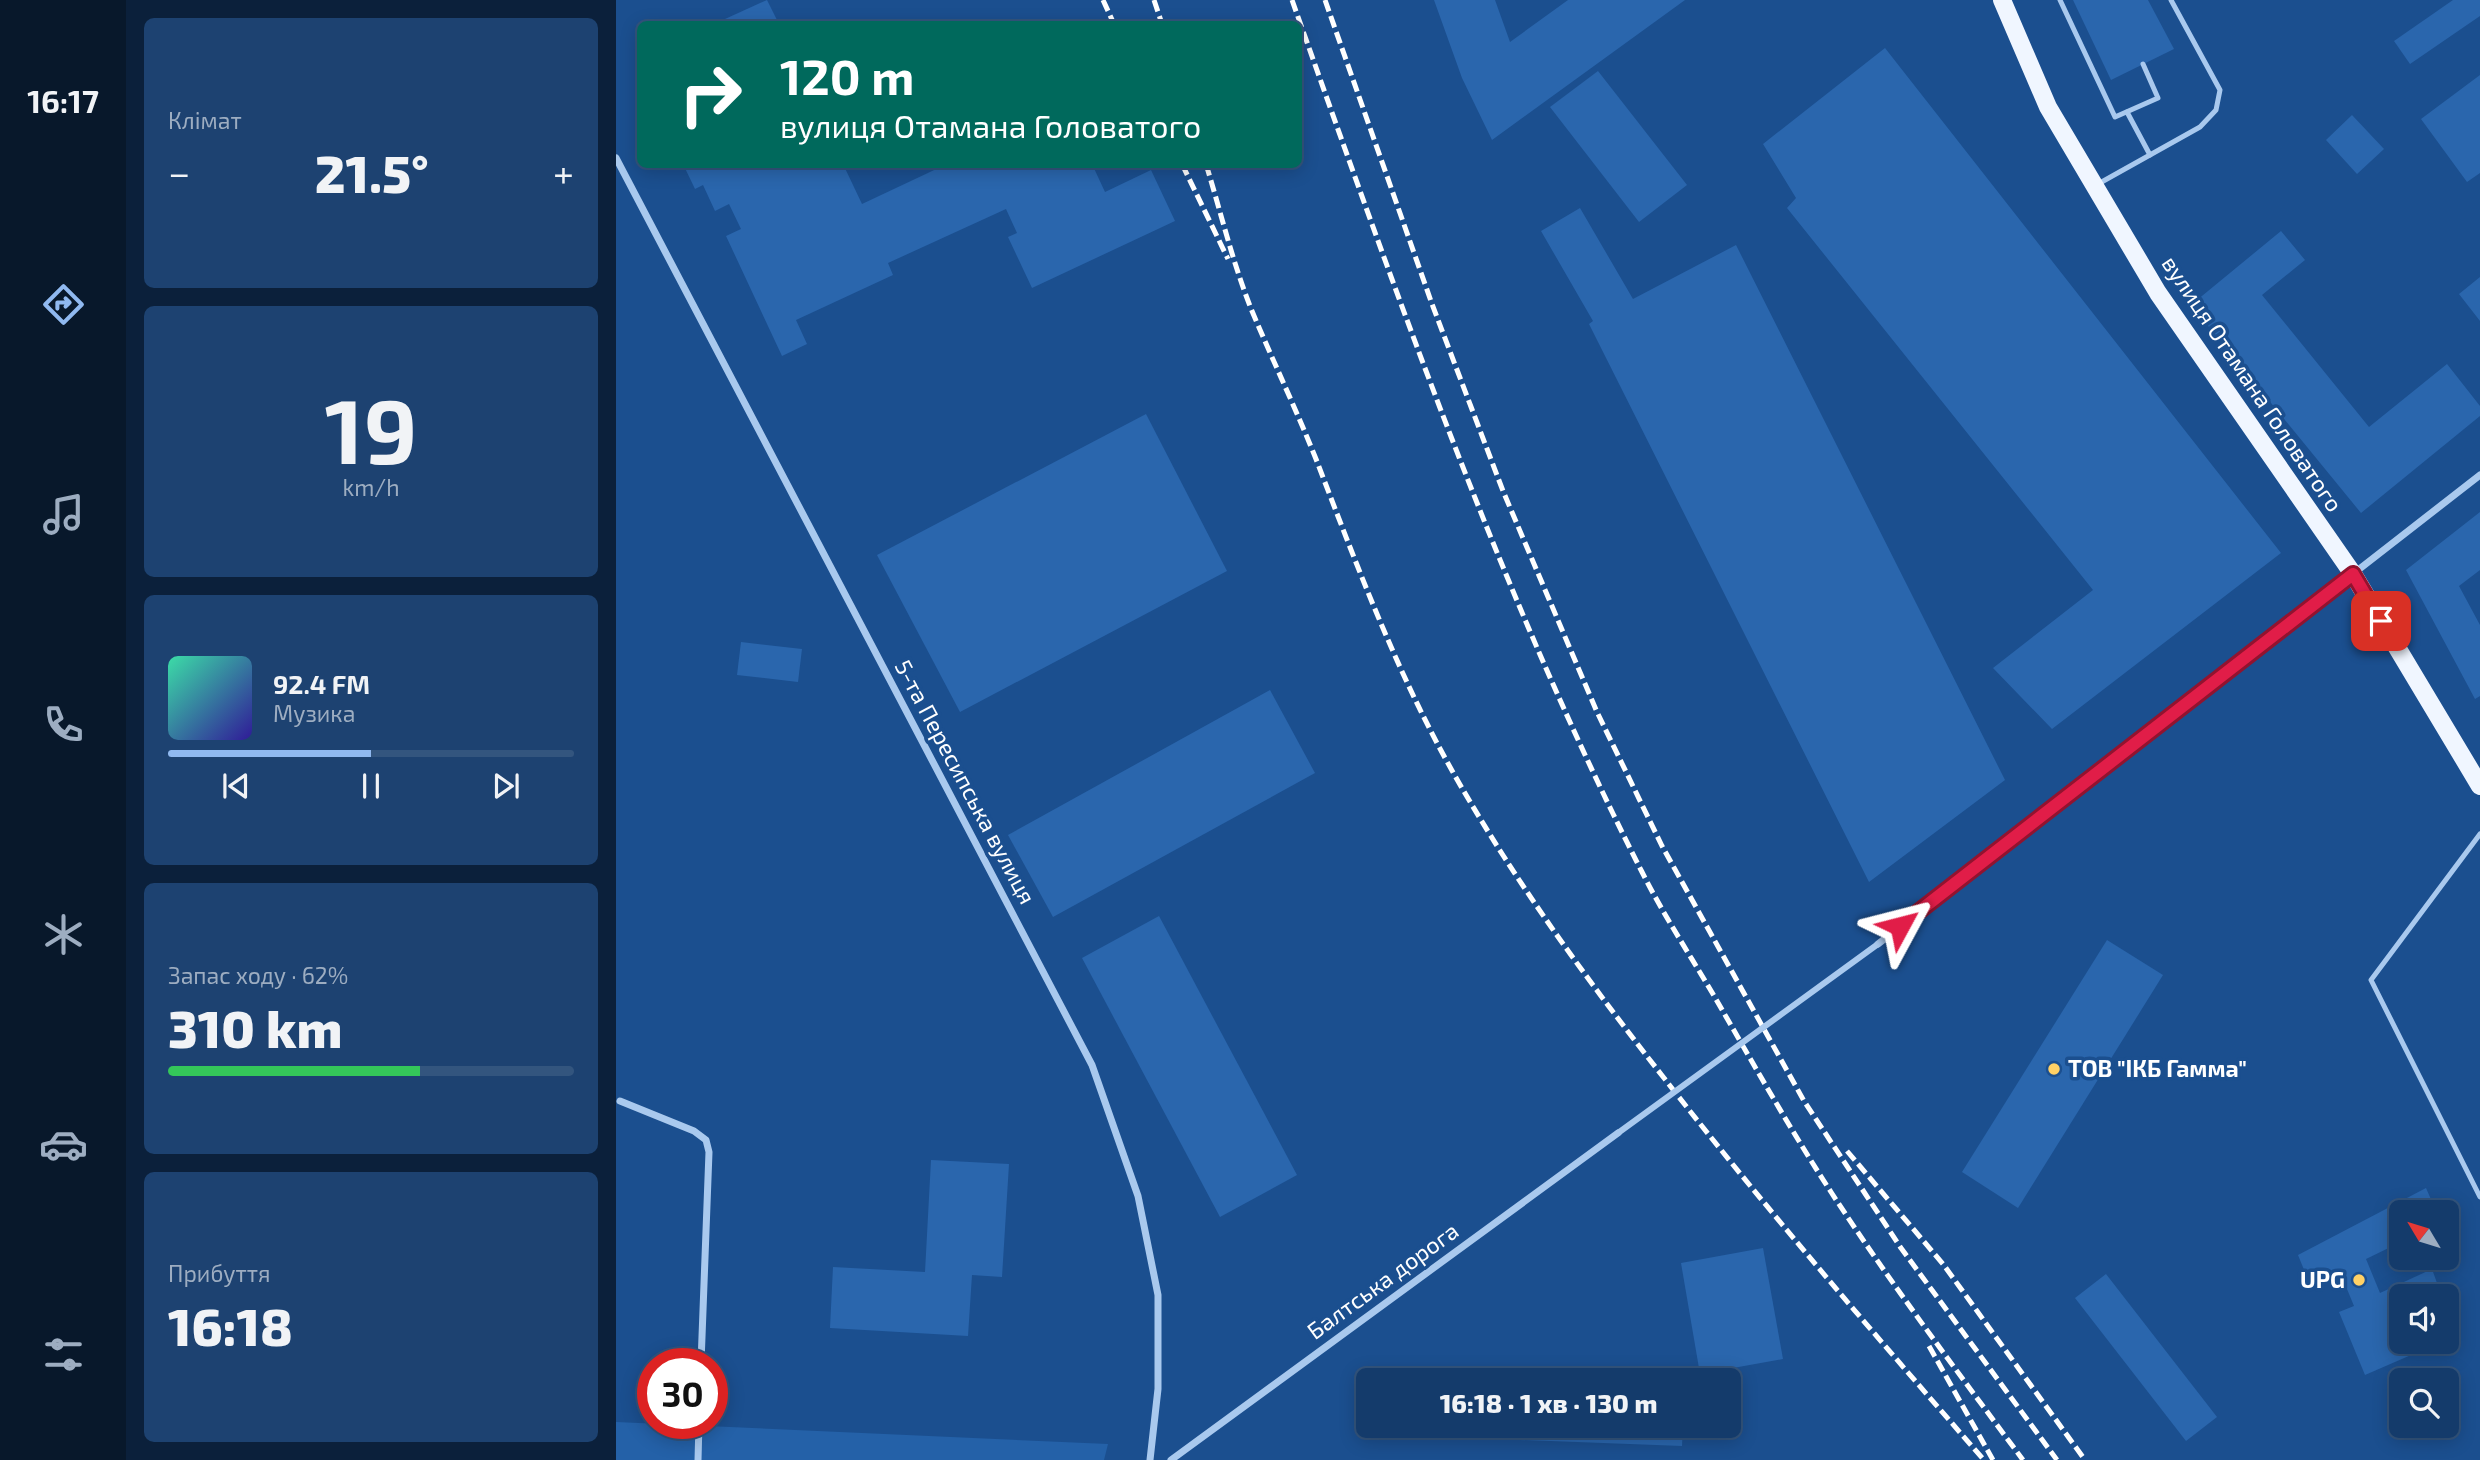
<!DOCTYPE html>
<html lang="uk">
<head>
<meta charset="utf-8">
<style>
	:root { --surface:#143b6b; --page:#1d4271; --text:#f1f3f6; --muted:#9dadc1; --line:#33557e; --accent:#90b9f0 }
	body { margin:0; font-family:"Exo 2",sans-serif; background:var(--page); color:var(--text); height:100vh; display:flex; flex-direction:column; font-size:26px; white-space:nowrap }
	* { box-sizing:border-box; margin:0 }
	p { font-size:23px; color:var(--muted) }
	.icon { flex:none; width:38px; height:38px; fill:none; stroke:currentColor; stroke-width:2; stroke-linecap:round; stroke-linejoin:round }
	.map { position:relative; flex:1; overflow:hidden }
	.side { display:flex; flex-direction:column; gap:18px; padding:18px; background:#0b203b; width:490px }
	.side>* { flex:none }
	.hud { position:absolute; left:21px; top:21px; width:665px; height:147px; border-radius:10px; box-shadow:0 4px 18px #0003,0 0 0 2px var(--line); background:#00695c; color:#fff; overflow:hidden }
	.needle { width:46px; rotate:308deg }
	.tools { position:absolute; left:1773px; top:1200px; display:grid; gap:14px }
	.tools a { display:grid; place-items:center; width:70px; height:70px; border-radius:10px; background:var(--surface); box-shadow:0 4px 18px #0003,0 0 0 2px var(--line); font-size:35px }
	.speed { position:absolute; left:21px; top:1348px; display:flex; gap:14px; font-size:35px; font-weight:700; text-align:center }
	.speed>* { display:grid; place-content:center; width:91px; height:91px; border-radius:50%; background:var(--surface); box-shadow:0 4px 18px #0003,0 0 0 2px var(--line); line-height:1 }
	.speed .limit { border:10px solid #d22; background:#fff; color:#111 }
	.pin { position:absolute; display:grid; place-items:center; width:60px; height:60px; color:#fff; margin:-30px; border-radius:14px; box-shadow:0 4px 10px #0006 }
	.me { position:absolute; width:77px; margin:-38px; rotate:52deg; stroke-linejoin:round; filter:drop-shadow(0 0 5px #0008) }
	.turn { display:flex; align-items:center; gap:24px; height:147px; padding:0 28px; font-size:32px }
	.turn .icon { width:91px; height:91px; stroke-width:2.5 }
	.turn b { display:block; font-size:49px; line-height:60px }
	.big { font-size:52px; font-weight:800; line-height:1.1 }
	.side .card { flex:1; display:flex; flex-direction:column; justify-content:center; gap:10px; min-width:0; padding:0 24px; border-radius:10px; background:var(--page) }
	.side .dial { align-items:center; gap:0 }
	.dial b { font-size:91px; line-height:1 }
	.song { display:flex; align-items:center; gap:21px }
	.cover { width:84px; height:84px; border-radius:10px; background:linear-gradient(135deg,hsl(160 70% 55%),hsl(250 70% 35%)) }
	.played { height:7px; border-radius:4px; background:linear-gradient(90deg,var(--accent) 50%,var(--line) 50%) }
	.keys { display:flex; justify-content:space-around; direction:ltr }
	.heat { display:flex; justify-content:space-between; align-items:center; font-size:38px; direction:ltr }
	.charge { height:10px; border-radius:5px; background:linear-gradient(90deg,#34c759 62%,var(--line) 0) }
	.trip { position:absolute; left:740px; top:1368px; width:385px; height:70px; border-radius:10px; background:var(--surface); box-shadow:0 4px 18px #0003,0 0 0 2px var(--line); font-weight:800; line-height:70px; text-align:center }
	main { display:flex; flex:1; min-height:0 }
	.menu { display:flex; flex-direction:column; width:126px; justify-content:space-around; align-items:center; background:#08182b; color:var(--muted) }
	.menu .icon { width:49px; height:49px }
	.menu .selected { color:var(--accent) }
	.menu b { font-size:32px; color:var(--text) }
	.map>svg:first-child { display:block }
	.green { fill:#2461a8 }
	.building { fill:#2a66ad }
	.lines { fill:none; stroke-linecap:round; stroke-linejoin:round }
	.service { stroke:#a9c9ee; stroke-width:5 }
	.minor { stroke:#a9c9ee; stroke-width:7 }
	.primary { stroke:#f0f6ff; stroke-width:18 }
	.rail { stroke:#fff; stroke-width:5; stroke-dasharray:12 5; stroke-linecap:butt }
	.pedestrian-bridge { stroke:#a9c9ee; stroke-width:6 }
	.route-casing { stroke:#92132f; stroke-width:18 }
	.route { stroke:#e11d48; stroke-width:12 }
	.poi-dot { fill:#ffd166; stroke:#1b4f8f; stroke-width:2.5 }
	.labels { text-anchor:middle; stroke-width:7; stroke-linejoin:round; paint-order:stroke }
	.street-label { font-size:23px; fill:#fff; stroke:#1b4f8f }
	.poi-label { font-size:23px; font-weight:bold; fill:#fff; stroke:#1b4f8f; text-anchor:start }
</style>
</head>
<body>
<main>
<nav class="menu">
<b>16:17</b>
<svg class="icon selected" aria-label="directions" viewBox="0 0 24 24"><path d="M12 3l9 9-9 9-9-9zM9 14v-3h6M13 9l2 2-2 2"/></svg>
<svg class="icon" aria-label="music" viewBox="0 0 24 24"><path d="M9 18V5l10-2v13"/><circle cx="6" cy="18" r="3"/><circle cx="16" cy="16" r="3"/></svg>
<svg class="icon" aria-label="phone" viewBox="0 0 24 24"><path d="M5 4h4l2 5-3 2q2 4 5 5l2-3 5 2v4C11 20 4 13 5 4z"/></svg>
<svg class="icon" aria-label="climate" viewBox="0 0 24 24"><path d="M12 3v18M4 7l16 10M4 17L20 7"/></svg>
<svg class="icon" aria-label="car" viewBox="0 0 24 24"><path d="M5 17H2v-5l4-1 3-4h7l3 4 3 1v5h-3M9 17h6M6 11h13"/><circle cx="7" cy="17" r="2"/><circle cx="17" cy="17" r="2"/></svg>
<svg class="icon" aria-label="filters" viewBox="0 0 24 24"><path d="M4 7h16M4 17h16"/><circle cx="9" cy="7" r="2"/><circle cx="15" cy="17" r="2"/></svg>
</nav>
<section class="side">
<div class="card"><p>Клімат</p>
<div class="heat"><a>−</a><b class="big">21.5°</b><a>+</a></div>
</div>
<div class="card dial"><b>19</b><p>km/h</p></div>
<div class="card">
<div class="song"><i class="cover"></i><div><b>92.4 FM</b><p>Музика</p></div></div>
<div class="played"></div>
<div class="keys"><svg class="icon" aria-label="previous" viewBox="0 0 24 24"><path d="M18 5L8 12l10 7zM5 5v14"/></svg><svg class="icon" aria-label="pause" viewBox="0 0 24 24"><path d="M8 5v14M16 5v14"/></svg><svg class="icon" aria-label="next" viewBox="0 0 24 24"><path d="M6 5l10 7-10 7zM19 5v14"/></svg></div>
</div>
<div class="card"><p>Запас ходу · 62%</p><b class="big">310 km</b><div class="charge"></div></div>
<div class="card"><p>Прибуття</p><b class="big">16:18</b></div>
</section>
<div class="map">
<svg width="1864" height="1460" viewBox="0 0 1864 1460">
	<rect width="100%" height="100%" fill="#1b4f8f"/>
	<path class="green" d="M0,1422L492,1444L488,1460H0Z"/>
	<g class="building">
		<path d="M151,0L163,24H98Z"/>
		<path d="M818,0H879L894,42L952,0H1069L876,140L846,78Z"/>
		<path d="M1457,0H1532L1558,49L1495,80Z"/>
		<path d="M1837,0H1864V16L1794,64L1778,41Z"/>
		<path d="M1269,48L1665,553L1436,729L1377,668L1477,590L1171,208L1180,198L1147,144Z"/>
		<path d="M982,71L1071,185L1023,222L934,107Z"/>
		<path d="M1864,75V173L1851,182L1805,119Z"/>
		<path d="M1736,115L1768,149L1741,174L1710,140Z"/>
		<path d="M67,164H227L246,204L331,164H476L489,192L535,170L559,221L416,288L392,237L401,233L390,209L272,263L277,275L180,320L191,344L166,356L110,236L125,229L113,204L99,211L87,185L79,189Z"/>
		<path d="M964,208L1017,299L1120,245L1389,780L1253,882L973,324L977,321L925,231Z"/>
		<path d="M1665,231L1689,260L1646,295L1753,427L1831,364L1864,406V416L1745,513L1575,305Z"/>
		<path d="M1864,277V321L1843,294Z"/>
		<path d="M530,414L611,571L344,712L261,555Z"/>
		<path d="M1864,512V570L1843,586L1864,625V696L1859,699L1790,570Z"/>
		<path d="M125,642L186,649L182,682L121,675Z"/>
		<path d="M654,690L699,773L437,917L392,835Z"/>
		<path d="M543,916L681,1175L604,1217L466,958Z"/>
		<path d="M1491,940L1547,975L1402,1208L1346,1172Z"/>
		<path d="M315,1160L393,1164L386,1277L356,1275L352,1336L214,1328L217,1267L309,1272Z"/>
		<path d="M1810,1188L1821,1213H1785V1242L1750,1259L1764,1293L1816,1269L1826,1297H1785V1342H1825L1749,1375L1723,1312L1738,1306L1724,1272L1695,1287L1682,1255Z"/>
		<path d="M1147,1248L1167,1359L1084,1374L1065,1263Z"/>
		<path d="M1490,1274L1601,1417L1570,1441L1459,1298Z"/>
		<path d="M1830,1308L1841,1335L1830,1340Z"/>
		<path d="M775,1373L927,1379V1381H775Z"/>
		<path d="M773,1426H1067L1066,1446L772,1435Z"/>
	</g>
	<g class="lines">
		<g class="service">
			<path d="M1444,0L1499,117L1542,98L1527,64"/>
			<path d="M1511,112L1534,155"/>
			<path d="M1482,184L1584,127L1600,110L1604,90L1555,0"/>
			<path d="M1864,834L1755,980L1864,1197"/>
		</g>
		<g class="minor">
			<path d="M0,158L476,1065L522,1196L542,1295V1389L534,1460"/>
			<path d="M1262,944L1864,475"/>
			<path d="M4,1101L78,1131L90,1140L93,1152L85,1363"/>
			<path d="M82,1460L83,1423"/>
			<path d="M555,1460L1002,1133"/>
		</g>
		<path class="primary" d="M1386,0L1432,107L1542,293L1737,574L1864,786"/>
		<g class="rail">
			<path d="M487,0L498,24"/>
			<path d="M538,0L546,24"/>
			<path d="M676,0C781,295 884,593 1026,872C1048,916 1076,958 1101,1001C1138,1065 1174,1129 1215,1192C1275,1284 1341,1371 1407,1460"/>
			<path d="M709,0L816,304L887,491L981,712L1046,846L1188,1101L1285,1248L1441,1460"/>
			<path d="M566,164L612,259"/>
			<path d="M590,164C605,213 617,264 636,311C657,361 680,409 700,459C743,571 785,684 846,788C905,890 975,985 1048,1078C1150,1209 1259,1335 1368,1460"/>
			<path d="M1231,1151L1327,1264L1469,1460"/>
			<path d="M1313,1346L1377,1460"/>
		</g>
		<path class="pedestrian-bridge" d="M1002,1133L1262,944"/>
	</g>
	<g class="lines">
		<g class="route-casing">
			<path id="route" d="M1284,926L1737,574L1765,621"/>
		</g>
		<use href="#route" class="route"/>
	</g>
	<g class="poi-dot">
		<circle cx="1438" cy="1069" r="7"/>
		<circle cx="1743" cy="1280" r="7"/>
	</g>
	<g class="labels">
		<g class="street-label">
			<text transform="translate(1636 384) rotate(56)" y="8">вулиця Отамана Головатого</text>
			<text transform="translate(349 782) rotate(62)" y="8">5-та Пересипська вулиця</text>
			<text transform="translate(767 1281) rotate(-36)" y="8">Балтська дорога</text>
		</g>
		<g class="poi-label">
			<text x="1452" y="1077">ТОВ "ІКБ Гамма"</text>
			<text x="1729" y="1288" text-anchor="end">UPG</text>
		</g>
	</g>
</svg>
<div class="tools">
<a><svg class="needle" viewBox="-14 -14 28 28"><path d="M0-13l5 13h-10z" fill="#e53935"/><path d="M0 13l5-13h-10z" fill="#9dadc1"/></svg></a>
<a><svg class="icon" aria-label="sound" viewBox="0 0 24 24"><path d="M4 9h4l5-4v14l-5-4H4zM17 9q2 3 0 6"/></svg></a>
<a><svg class="icon" aria-label="search" viewBox="0 0 24 24"><circle cx="10" cy="10" r="6"/><path d="M15 15l6 6"/></svg></a>
</div>
<div class="speed"><div class="limit">30</div></div>
<div class="pin" style="left:1765px;top:621px;background:#d93025"><svg class="icon" aria-label="arrive" viewBox="0 0 24 24"><path d="M6 21V4h12l-3 4 3 4H6"/></svg></div>
<svg class="me" style="left:1284px;top:926px" viewBox="-20 -20 40 40"><path d="M0-17L14 15 0 8-14 15z" fill="#e11d48" stroke="#fff" stroke-width="4"/></svg>
<div class="trip">16:18 · 1 хв · 130 m</div>
<div class="hud">
<div class="turn"><svg class="icon" aria-label="right" viewBox="0 0 24 24"><path d="M7 20v-9h11M14 6l5 5-5 5"/></svg><div><b>120 m</b>вулиця Отамана Головатого</div></div>
</div>
</div>
</main>
</body>
</html>
